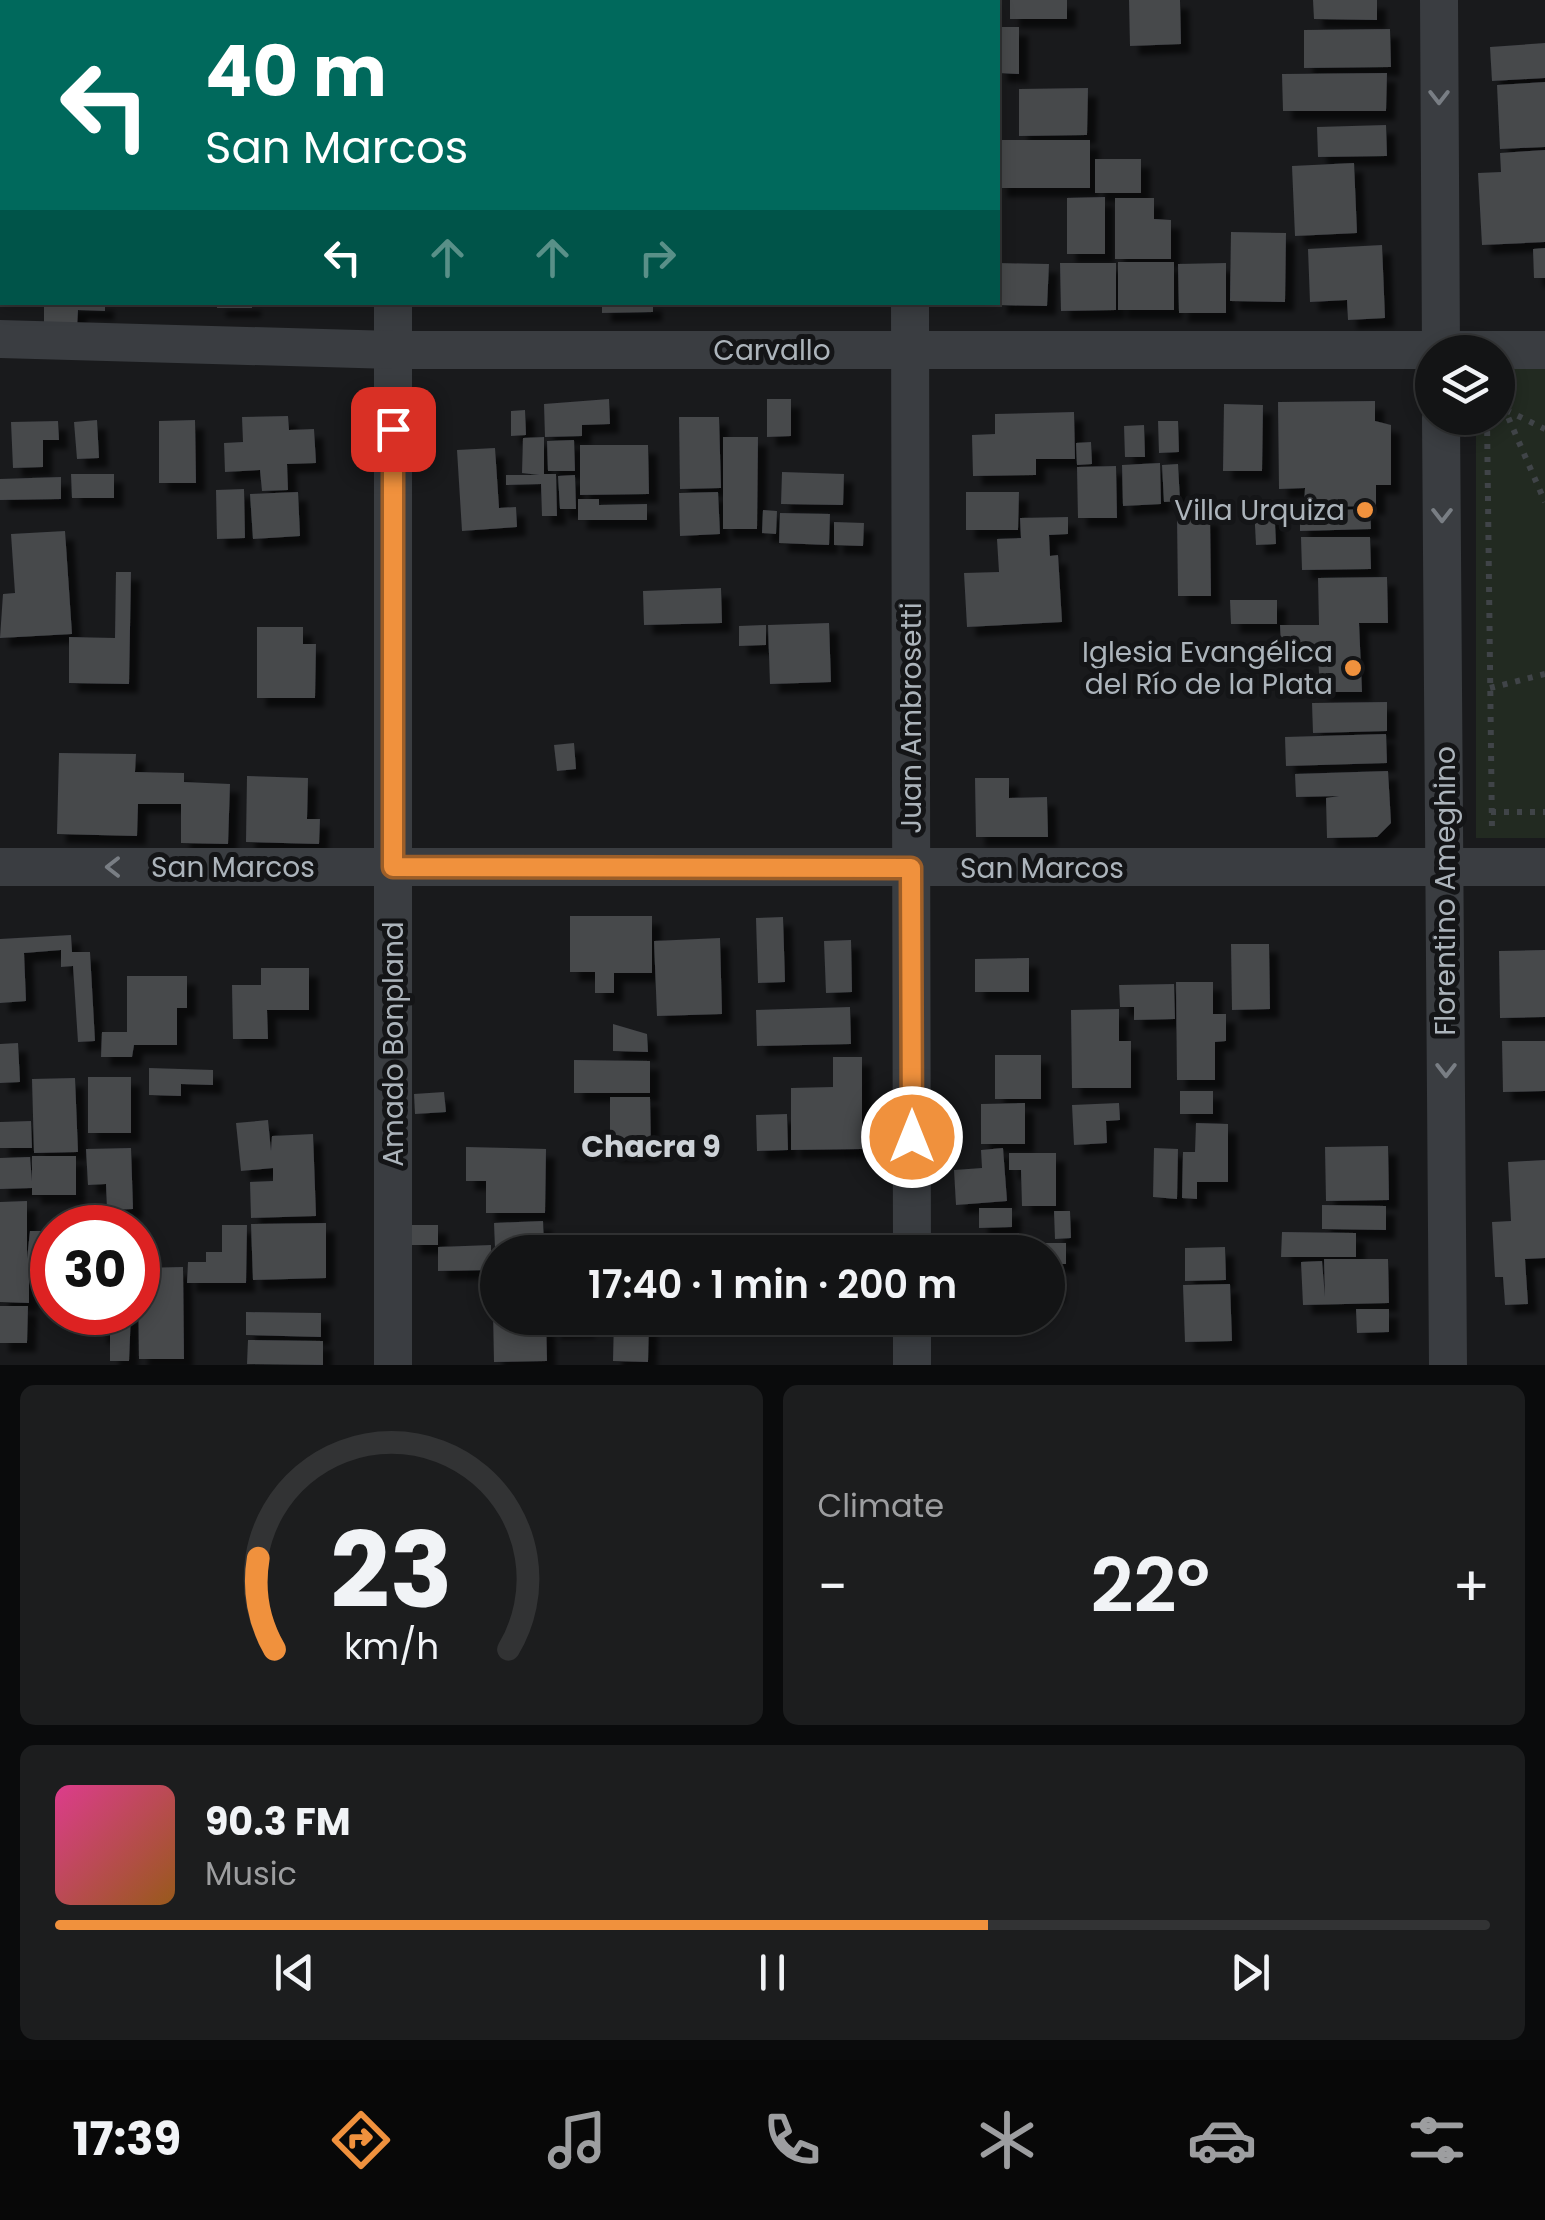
<!DOCTYPE html>
<html lang="en">
<head>
<meta charset="utf-8">
<style>
	:root { --surface:#131415; --page:#1c1d1e; --text:#f1f3f6; --muted:#9d9ea0; --line:#323334; --accent:#f0913d }
	body { margin:0; font-family:Poppins,sans-serif; background:var(--page); color:var(--text); height:100vh; display:flex; flex-direction:column; font-size:38px; white-space:nowrap }
	* { box-sizing:border-box; margin:0 }
	p { font-size:32px; color:var(--muted) }
	.icon { flex:none; width:55px; height:55px; fill:none; stroke:currentColor; stroke-width:2; stroke-linecap:round; stroke-linejoin:round }
	.map { position:relative; height:1365px; overflow:hidden }
	.sheet { display:flex; flex-direction:column; gap:20px; padding:20px; background:#0a0b0c; flex:1 }
	.sheet>* { flex:none }
	.guide { position:absolute; left:0px; top:0px; width:1000px; height:305px; box-shadow:0 5px 15px #0003,0 0 0 2px var(--line); background:#00695c; color:#fff; overflow:hidden }
	.controls { position:absolute; left:1415px; top:335px; display:grid; gap:20px }
	.controls a { display:grid; place-items:center; width:100px; height:100px; border-radius:50%; background:var(--surface); box-shadow:0 5px 15px #0003,0 0 0 2px var(--line); font-size:50px }
	.speed { position:absolute; left:30px; top:1205px; display:flex; gap:20px; font-size:50px; font-weight:700; text-align:center }
	.speed>* { display:grid; place-content:center; width:130px; height:130px; border-radius:50%; background:var(--surface); box-shadow:0 5px 15px #0003,0 0 0 2px var(--line); line-height:1 }
	.speed .limit { border:15px solid #d22; background:#fff; color:#111 }
	.pin { position:absolute; display:grid; place-items:center; width:85px; height:85px; color:#fff; margin:-42px; border-radius:20px; box-shadow:0 5px 15px #0006 }
	.me { position:absolute; width:110px; margin:-55px; rotate:0deg; stroke-linejoin:round; filter:drop-shadow(0 0 8px #0008) }
	.turn { display:flex; align-items:center; gap:35px; height:210px; padding:0 40px; font-size:45px }
	.turn .icon { width:130px; height:130px; stroke-width:2.5 }
	.turn b { display:block; font-size:70px; line-height:85px }
	.lanes { display:flex; align-items:center; height:95px; padding:0 40px; background:#0003; justify-content:center; gap:50px; direction:ltr }
	.lanes .off { opacity:.35 }
	.big { font-size:75px; font-weight:600; line-height:1.1 }
	.sheet .card { flex:1; display:flex; flex-direction:column; justify-content:center; gap:15px; min-width:0; padding:0 35px; border-radius:15px; background:var(--page) }
	.sheet .dial { align-items:center; gap:0 }
	.dial svg { height:260px; overflow:visible; fill:none; stroke:var(--line); stroke-width:7; stroke-linecap:round; text-anchor:middle }
	.dial text { fill:var(--text); stroke:none }
	.song { display:flex; align-items:center; gap:30px }
	.cover { width:120px; height:120px; border-radius:15px; background:linear-gradient(135deg,hsl(330 70% 55%),hsl(30 70% 35%)) }
	.played { height:10px; border-radius:5px; background:linear-gradient(90deg,var(--accent) 65%,var(--line) 65%) }
	.keys { display:flex; justify-content:space-around; direction:ltr }
	.heat { display:flex; justify-content:space-between; align-items:center; font-size:55px; direction:ltr }
	.sheet .tiles { flex:1; display:grid; gap:20px; grid-template-columns:1fr 1fr }
	.card:last-child { grid-column:span 2 }
	.trip { position:absolute; left:480px; top:1235px; width:585px; height:100px; border-radius:50px; background:var(--surface); box-shadow:0 5px 15px #0003,0 0 0 2px var(--line); font-weight:600; line-height:100px; text-align:center }
	.dock { display:flex; height:160px; justify-content:space-around; align-items:center; background:#080808; color:var(--muted) }
	.dock .icon { width:70px; height:70px }
	.dock .selected { color:var(--accent) }
	.dock b { font-size:45px; color:var(--text) }
	.map>svg:first-child { display:block }
	.green { fill:#222a21 }
	.building { fill:#46484c; filter:url(#shadow) }
	.lines { fill:none; stroke-linecap:round; stroke-linejoin:round }
	.path { stroke:#404448; stroke-width:6; stroke-dasharray:5 8; stroke-linecap:butt }
	.street { stroke:#3a3d41; stroke-width:38 }
	.oneway { stroke:#797e84 }
	.route-casing { stroke:#9c5e28; stroke-width:25 }
	.route { stroke:#f0913d; stroke-width:18 }
	.poi-dot { fill:#f0913d; stroke:#141517; stroke-width:4 }
	.labels { text-anchor:middle; stroke-width:10; stroke-linejoin:round; paint-order:stroke }
	.street-label { font-size:28px; fill:#acb4bb; stroke:#141517 }
	.poi-label { font-size:28px; fill:#acb4bb; stroke:#141517; text-anchor:end }
	.neighbourhood-label { font-size:30px; font-weight:bold; fill:#cdd2d7; stroke:#141517 }
</style>
</head>
<body>
<div class="map">
<svg width="1545" height="1365" viewBox="0 0 1545 1365">
	<defs>
		<filter id="shadow"><feDropShadow dx="9" dy="9" stdDeviation="2.5" flood-color="#0009"/></filter>
	</defs>
	<rect width="100%" height="100%" fill="#191a1c"/>
	<path class="green" d="M1498,355H1545V838H1476V418H1498Z"/>
	<g class="building">
		<rect x="1010" y="0" width="57" height="19"/>
		<path d="M1129,0H1180L1181,44L1130,46Z"/>
		<path d="M1313,0H1377V20L1314,19Z"/>
		<path d="M998,27H1019V74L998,73Z"/>
		<path d="M1390,29L1391,67L1304,68V30Z"/>
		<path d="M1545,43V78L1492,81L1490,47Z"/>
		<path d="M1387,73L1386,111H1283L1282,74Z"/>
		<path d="M1545,82V147L1500,149L1497,85Z"/>
		<path d="M1088,88L1087,135L1019,136V89Z"/>
		<path d="M1386,125L1387,156L1318,157L1317,127Z"/>
		<rect x="998" y="140" width="92" height="48"/>
		<path d="M1545,150V242L1482,245L1478,173L1501,172L1500,153Z"/>
		<rect x="1095" y="159" width="46" height="34"/>
		<path d="M1354,163L1357,233L1295,236L1292,166Z"/>
		<path d="M1105,197V254H1067V198Z"/>
		<path d="M1115,198H1154V219L1171,220V259H1115Z"/>
		<path d="M1231,232L1286,233L1285,302L1230,301Z"/>
		<path d="M1382,245L1385,318L1348,320L1347,300L1310,302L1308,249Z"/>
		<path d="M1545,248V278H1534L1533,249Z"/>
		<rect x="1118" y="262" width="56" height="48"/>
		<path d="M998,263L1049,264L1047,306L998,305Z"/>
		<path d="M1060,263H1116V310L1061,311Z"/>
		<path d="M1226,263V313H1179L1178,264Z"/>
		<path d="M44,302H105V311L78,310L77,327H44Z"/>
		<rect x="217" y="302" width="35" height="6"/>
		<path d="M602,302H653V312L602,313Z"/>
		<path d="M609,399L610,424L582,425V436L545,437L544,404Z"/>
		<path d="M767,399H791V436L767,437Z"/>
		<path d="M1375,401V421L1391,425V485H1376V506L1304,507L1305,488L1279,489L1278,402Z"/>
		<path d="M1224,404L1263,405L1262,471H1223Z"/>
		<path d="M525,410L526,435L511,436V411Z"/>
		<path d="M1074,412L1075,459H1036V475L973,476L972,435L995,434V414Z"/>
		<path d="M288,416L289,430L314,429L316,463L287,464L288,490L262,491L260,470L225,472L224,443L243,442L242,417Z"/>
		<path d="M679,417H719L721,488L680,489Z"/>
		<path d="M97,420L99,458L77,459L74,422Z"/>
		<path d="M195,420L196,483H159V421Z"/>
		<path d="M58,421L59,440H43V467L13,468L11,422Z"/>
		<path d="M1158,421H1178L1179,452L1159,453Z"/>
		<path d="M1144,425L1145,457H1125L1124,426Z"/>
		<path d="M544,437V474H556L557,516H542L541,484L506,485V475H539L522,473L523,438Z"/>
		<path d="M723,437H758L757,529H723Z"/>
		<path d="M574,440L575,471H548L547,441Z"/>
		<path d="M1091,442L1092,464L1077,465L1076,443Z"/>
		<path d="M580,445H648L649,494L580,495Z"/>
		<path d="M495,448L499,508L516,507L517,527L462,531L457,450Z"/>
		<path d="M1160,463L1161,504L1123,506L1122,465Z"/>
		<path d="M1178,464L1180,501L1164,502L1162,465Z"/>
		<path d="M1116,466L1117,518H1078L1077,467Z"/>
		<path d="M782,472L844,474L843,505L781,504Z"/>
		<path d="M71,474H114V498H72Z"/>
		<path d="M575,475L576,509H560L558,476Z"/>
		<path d="M61,477V499L0,500V479Z"/>
		<path d="M244,489L245,538L217,539L216,490Z"/>
		<path d="M298,492L300,536L253,539L250,494Z"/>
		<path d="M718,492L720,534L680,536L679,493Z"/>
		<path d="M966,492H1019L1018,530H966Z"/>
		<path d="M578,499H599V505L647,504V520H578Z"/>
		<path d="M1274,504L1276,544L1256,545L1254,506Z"/>
		<path d="M1370,509L1371,529L1300,531V511Z"/>
		<path d="M763,510L777,511L776,534L762,533Z"/>
		<path d="M780,513L830,514L829,545L779,543Z"/>
		<path d="M1177,516H1210L1211,596H1178Z"/>
		<path d="M1068,517V534L1049,535L1050,556L1058,555L1062,622L967,627L964,573L999,572L997,539L1021,538L1020,518Z"/>
		<path d="M834,522L864,523L863,546L834,545Z"/>
		<path d="M65,531L72,634L0,638L3,594L15,593L11,534Z"/>
		<path d="M1301,537H1370L1371,569L1302,570Z"/>
		<path d="M116,572H131L129,684L69,683V637L115,638Z"/>
		<path d="M1387,577L1388,623H1359L1362,692H1320L1318,654L1292,655L1291,645H1281L1280,625H1319L1318,578Z"/>
		<path d="M721,588L722,623L644,625L643,591Z"/>
		<path d="M1230,600H1277V624H1231Z"/>
		<path d="M829,623L831,682L770,684L768,625Z"/>
		<path d="M766,625V645L739,646V626Z"/>
		<path d="M257,627H303V644H316L315,698H257Z"/>
		<path d="M1387,702V731L1313,733L1312,703Z"/>
		<path d="M1386,734L1387,763L1286,766L1285,737Z"/>
		<path d="M574,743L576,769L557,771L554,745Z"/>
		<path d="M59,753L136,754L135,772L184,773V782L230,784L228,844L181,843V804H138L137,836L57,834Z"/>
		<path d="M1388,771L1391,823L1377,837L1327,838L1326,798L1339,796L1296,797L1295,774Z"/>
		<path d="M247,776L308,778L307,819H320L319,844L246,842Z"/>
		<path d="M975,778H1009V798L1047,797L1048,837H976Z"/>
		<path d="M570,916H652V973H614V993H595V972H570Z"/>
		<path d="M783,917L785,982L758,983L756,918Z"/>
		<path d="M71,935L72,952H90L95,1041L78,1042L73,966L61,967V950L24,953L26,1001L0,1003V939Z"/>
		<path d="M720,938L722,1014L657,1016L654,941Z"/>
		<path d="M851,940L852,992L826,993L824,941Z"/>
		<path d="M1231,944H1269L1270,1009L1232,1010Z"/>
		<path d="M1545,950V1017L1500,1018L1499,951Z"/>
		<path d="M1029,958V992H975V959Z"/>
		<path d="M261,968H309V1010H267L268,1039H233L232,985H261Z"/>
		<path d="M127,976H187V1008H177V1045H134L132,1057H101L102,1032H127Z"/>
		<path d="M1176,982H1213V1014H1226V1041L1215,1042V1080H1177Z"/>
		<path d="M1174,984L1175,1019L1134,1020V1007H1120L1119,985Z"/>
		<path d="M850,1007L851,1044L757,1046L756,1010Z"/>
		<path d="M1119,1009V1041H1131V1088H1072L1071,1010Z"/>
		<path d="M613,1024L647,1034L648,1052L613,1051Z"/>
		<path d="M1502,1041H1545V1091L1503,1092Z"/>
		<path d="M18,1043L20,1082L0,1083V1044Z"/>
		<rect x="995" y="1055" width="46" height="44"/>
		<path d="M833,1057H862V1149L791,1150V1088L833,1087Z"/>
		<path d="M574,1060L650,1061V1093H574Z"/>
		<path d="M149,1068L213,1070V1085L181,1084V1096L149,1095Z"/>
		<rect x="88" y="1077" width="43" height="56"/>
		<path d="M75,1078L78,1152L34,1153L32,1079Z"/>
		<rect x="1180" y="1091" width="33" height="23"/>
		<path d="M444,1092L446,1112L415,1114L414,1094Z"/>
		<path d="M610,1097H650L651,1153H610Z"/>
		<path d="M1025,1103V1144H981V1104Z"/>
		<path d="M1119,1103L1120,1120L1106,1121L1107,1143L1074,1145L1072,1105Z"/>
		<path d="M787,1114L788,1150L757,1151L756,1115Z"/>
		<path d="M268,1120L271,1151L272,1136L313,1134L316,1216L251,1218L250,1182L273,1181V1168L241,1171L236,1123Z"/>
		<path d="M31,1121L32,1148H0V1122Z"/>
		<path d="M1196,1123L1228,1124V1182H1197V1199L1182,1198L1183,1152H1195Z"/>
		<path d="M1388,1146L1389,1200L1326,1201L1325,1147Z"/>
		<path d="M466,1147L546,1149L545,1213H486V1181H466Z"/>
		<path d="M131,1148L133,1209L107,1210L106,1184L88,1185L86,1149Z"/>
		<path d="M1003,1148L1007,1201L956,1205L954,1170L982,1168L981,1150Z"/>
		<path d="M1154,1148L1178,1149L1177,1199L1153,1197Z"/>
		<path d="M1009,1153H1056V1206H1022L1021,1170H1009Z"/>
		<path d="M32,1156H76V1195H32V1188L0,1189V1158L30,1157L32,1181Z"/>
		<path d="M1545,1160V1258L1525,1259L1528,1304L1505,1305L1503,1277H1495L1492,1222L1511,1221L1508,1162Z"/>
		<path d="M27,1201V1259L30,1231H52V1269H29V1303L0,1302V1202Z"/>
		<path d="M1322,1205L1386,1206V1230L1322,1229Z"/>
		<path d="M979,1208H1012V1227L979,1228Z"/>
		<path d="M1054,1211H1070L1071,1238L1055,1239Z"/>
		<path d="M543,1221L544,1246L495,1248L494,1223Z"/>
		<path d="M326,1223V1278L253,1280L251,1224Z"/>
		<path d="M222,1225H247L246,1283H187L188,1262H206V1252H222Z"/>
		<path d="M411,1225H438V1245H412Z"/>
		<path d="M1282,1232L1356,1233V1257H1281Z"/>
		<path d="M987,1233H1019V1250H988Z"/>
		<rect x="551" y="1242" width="34" height="10"/>
		<path d="M1040,1243H1066V1264H1048V1252H1040Z"/>
		<path d="M491,1245V1270L438,1271V1247Z"/>
		<path d="M1225,1247L1226,1280L1185,1281V1248Z"/>
		<path d="M1324,1259H1388L1389,1303L1303,1305L1301,1262L1322,1261L1325,1297Z"/>
		<path d="M183,1267L184,1359H139L138,1268Z"/>
		<path d="M498,1267V1308H493L492,1268Z"/>
		<path d="M1056,1270V1294H1048V1271Z"/>
		<path d="M1230,1284L1232,1341L1185,1342L1183,1285Z"/>
		<path d="M0,1306H28L27,1343H0Z"/>
		<path d="M1356,1309H1389V1332L1357,1333Z"/>
		<path d="M99,1312H131L129,1361H110V1335H98Z"/>
		<path d="M246,1312L321,1313V1337L246,1335Z"/>
		<path d="M493,1312H498V1318H546L547,1361L494,1362Z"/>
		<path d="M552,1318H586V1329L552,1330Z"/>
		<path d="M614,1318H649L648,1362L613,1361Z"/>
		<path d="M248,1340L323,1341V1365L247,1364Z"/>
	</g>
	<g class="lines">
		<g class="path">
			<path d="M1498,394L1545,502"/>
			<path d="M1506,410L1545,429"/>
			<path d="M1487,418L1492,831"/>
			<path d="M1490,688L1545,674"/>
			<path d="M1491,812H1545"/>
		</g>
		<g class="street">
			<path d="M393,0V2"/>
			<path d="M909,0V2"/>
			<path d="M1439,0L1441,352"/>
			<path d="M393,302V1365"/>
			<path d="M910,302L912,1252"/>
			<path d="M0,339L393,350H1545"/>
			<path d="M1441,418L1448,1365"/>
			<path d="M0,867H1545"/>
			<path d="M912,1318V1365"/>
		</g>
	</g>
	<defs><path id="oneway-chevron" d="M-2-3.5L2.5 0L-2 3.5" fill="none" stroke-width="1.6" stroke-linecap="round" stroke-linejoin="round" transform="scale(2.5)"/></defs>
	<g class="oneway">
		<use href="#oneway-chevron" transform="translate(1439 97) rotate(90)"/>
		<use href="#oneway-chevron" transform="translate(1442 515) rotate(90)"/>
		<use href="#oneway-chevron" transform="translate(113 867) rotate(180)"/>
		<use href="#oneway-chevron" transform="translate(1446 1070) rotate(90)"/>
	</g>
	<g class="lines">
		<g class="route-casing">
			<path id="route" d="M393,429V867L911,868L912,1137"/>
		</g>
		<use href="#route" class="route"/>
	</g>
	<g class="poi-dot">
		<circle cx="1365" cy="510" r="10"/>
		<circle cx="1353" cy="668" r="10"/>
	</g>
	<g class="labels">
		<g class="street-label">
			<text x="772" y="360">Carvallo</text>
			<text transform="translate(911 718) rotate(-90)" y="10">Juan Ambrosetti</text>
			<text x="233" y="877">San Marcos</text>
			<text x="1042" y="878">San Marcos</text>
			<text transform="translate(1445 891) rotate(-90)" y="10">Florentino Ameghino</text>
			<text transform="translate(393 1044) rotate(-90)" y="10">Amado Bonpland</text>
		</g>
		<g class="poi-label">
			<text x="1345" y="520">Villa Urquiza</text>
			<text x="1333" y="662">Iglesia Evangélica<tspan x="1333" dy="32">del Río de la Plata</tspan></text>
		</g>
		<g class="neighbourhood-label">
			<text x="651" y="1157">Chacra 9</text>
		</g>
	</g>
</svg>
<div class="controls">
<a><svg class="icon" aria-label="layers" viewBox="0 0 24 24"><path d="M12 4l9 5-9 5-9-5zM3 14l9 5 9-5"/></svg></a>
</div>
<div class="speed"><div class="limit">30</div></div>
<div class="pin" style="left:393px;top:429px;background:#d93025"><svg class="icon" aria-label="arrive" viewBox="0 0 24 24"><path d="M6 21V4h12l-3 4 3 4H6"/></svg></div>
<svg class="me" style="left:912px;top:1137px" viewBox="-20 -20 40 40"><circle r="17" fill="#f0913d" stroke="#fff" stroke-width="3"/><path d="M0-11L8 9 0 5-8 9z" fill="#fff"/></svg>
<div class="trip">17:40 · 1 min · 200 m</div>
<div class="guide">
<div class="turn"><svg class="icon" aria-label="left" viewBox="0 0 24 24"><path d="M17 20v-9H6M10 6l-5 5 5 5"/></svg><div><b>40 m</b>San Marcos</div></div>
<div class="lanes"><svg class="icon" aria-label="left" viewBox="0 0 24 24"><path d="M17 20v-9H6M10 6l-5 5 5 5"/></svg><svg class="icon off" aria-label="ahead" viewBox="0 0 24 24"><path d="M12 20V5M6 11l6-6 6 6"/></svg><svg class="icon off" aria-label="ahead" viewBox="0 0 24 24"><path d="M12 20V5M6 11l6-6 6 6"/></svg><svg class="icon off" aria-label="right" viewBox="0 0 24 24"><path d="M7 20v-9h11M14 6l5 5-5 5"/></svg></div>
</div>
</div>
<section class="sheet">
<div class="tiles">
<div class="card dial"><svg viewBox="0 0 100 80">
<path d="M14 69A42 42 0 1 1 86 69"/>
<path d="M14 69A42 42 0 0 1 9 41" stroke="#f0913d"/>
<text x="50" y="56" font-size="32" font-weight="700">23</text>
<text x="50" y="72" font-size="11">km/h</text>
</svg></div>
<div class="card"><p>Climate</p>
<div class="heat"><a>−</a><b class="big">22°</b><a>+</a></div>
</div>
<div class="card">
<div class="song"><i class="cover"></i><div><b>90.3 FM</b><p>Music</p></div></div>
<div class="played"></div>
<div class="keys"><svg class="icon" aria-label="previous" viewBox="0 0 24 24"><path d="M18 5L8 12l10 7zM5 5v14"/></svg><svg class="icon" aria-label="pause" viewBox="0 0 24 24"><path d="M8 5v14M16 5v14"/></svg><svg class="icon" aria-label="next" viewBox="0 0 24 24"><path d="M6 5l10 7-10 7zM19 5v14"/></svg></div>
</div>
</div>
</section>
<nav class="dock">
<b>17:39</b>
<svg class="icon selected" aria-label="directions" viewBox="0 0 24 24"><path d="M12 3l9 9-9 9-9-9zM9 14v-3h6M13 9l2 2-2 2"/></svg>
<svg class="icon" aria-label="music" viewBox="0 0 24 24"><path d="M9 18V5l10-2v13"/><circle cx="6" cy="18" r="3"/><circle cx="16" cy="16" r="3"/></svg>
<svg class="icon" aria-label="phone" viewBox="0 0 24 24"><path d="M5 4h4l2 5-3 2q2 4 5 5l2-3 5 2v4C11 20 4 13 5 4z"/></svg>
<svg class="icon" aria-label="climate" viewBox="0 0 24 24"><path d="M12 3v18M4 7l16 10M4 17L20 7"/></svg>
<svg class="icon" aria-label="car" viewBox="0 0 24 24"><path d="M5 17H2v-5l4-1 3-4h7l3 4 3 1v5h-3M9 17h6M6 11h13"/><circle cx="7" cy="17" r="2"/><circle cx="17" cy="17" r="2"/></svg>
<svg class="icon" aria-label="filters" viewBox="0 0 24 24"><path d="M4 7h16M4 17h16"/><circle cx="9" cy="7" r="2"/><circle cx="15" cy="17" r="2"/></svg>
</nav>
</body>
</html>
